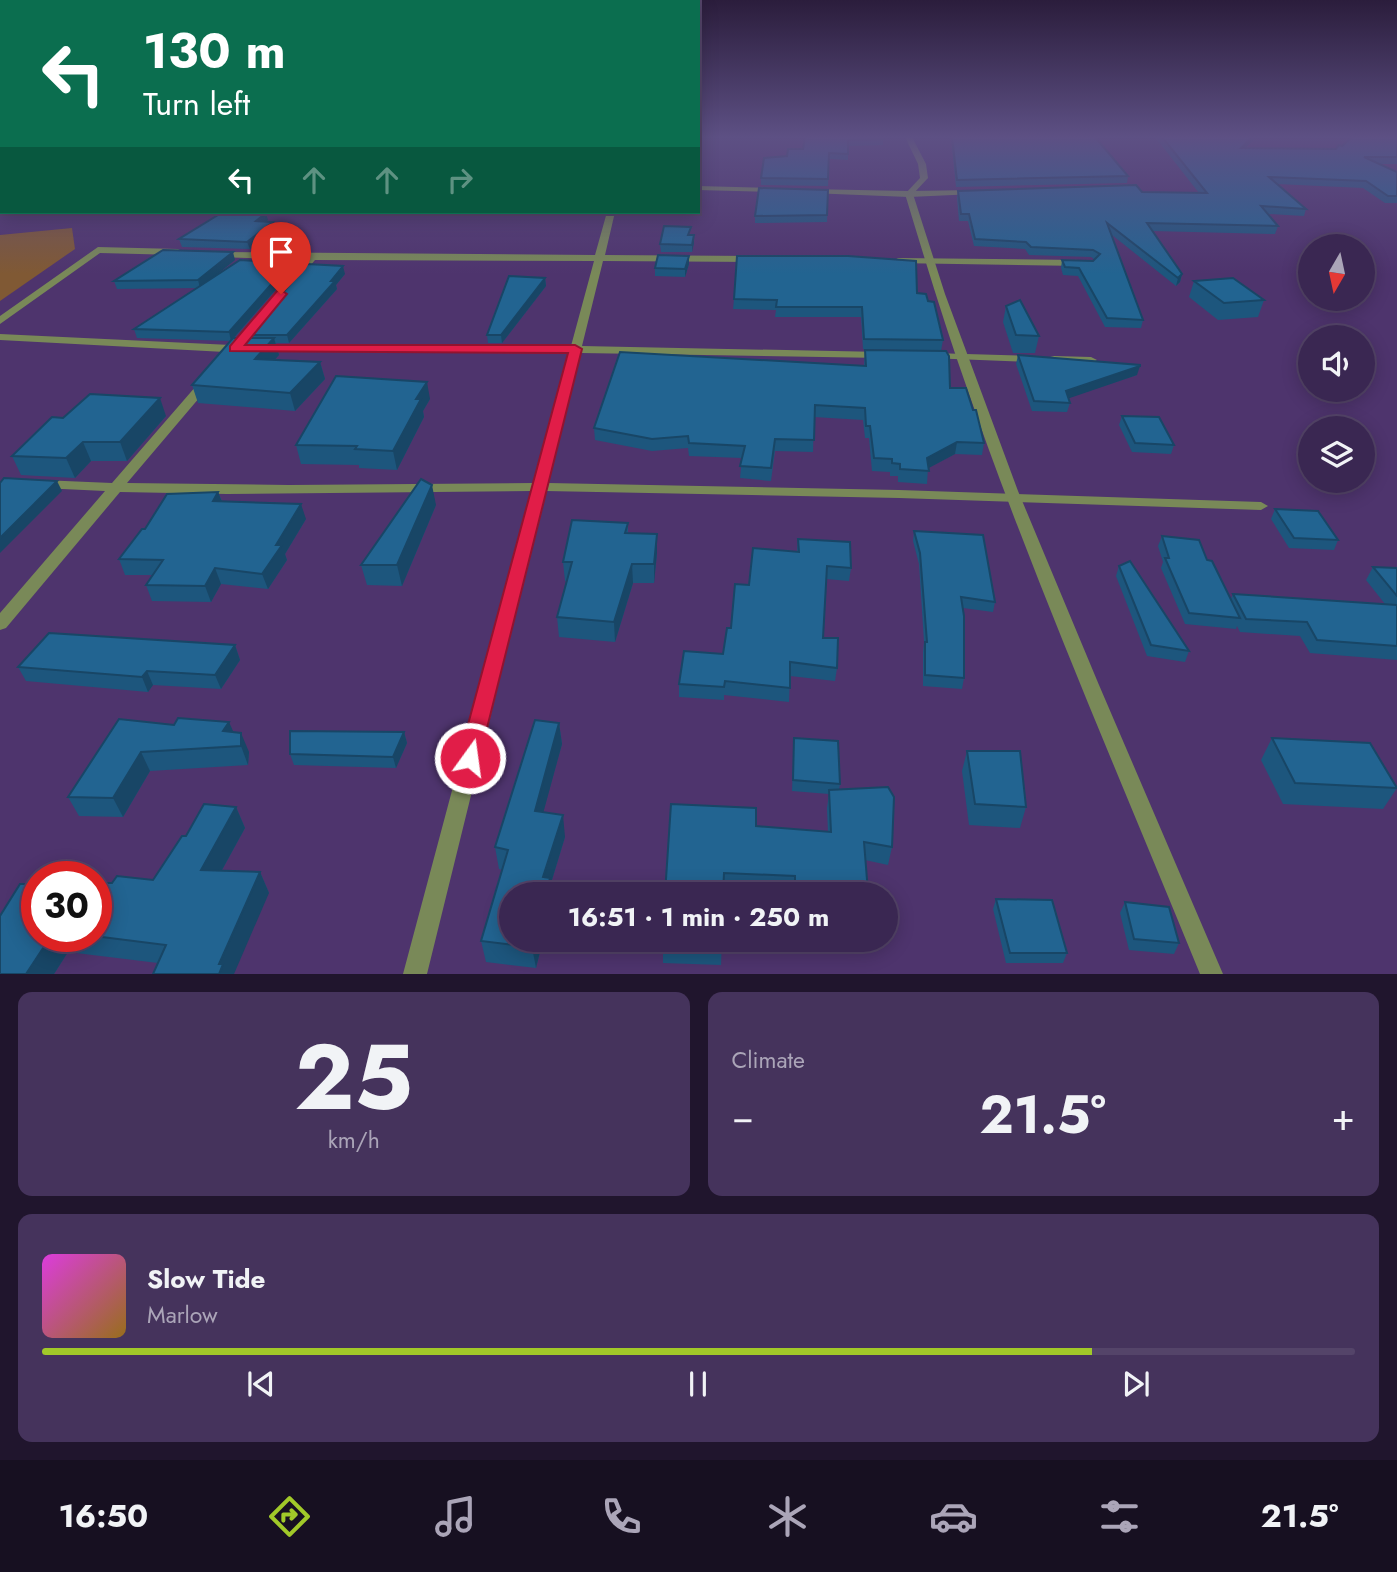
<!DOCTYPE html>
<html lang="en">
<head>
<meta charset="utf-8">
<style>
	:root { --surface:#3a2752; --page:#45335c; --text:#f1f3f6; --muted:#aba5b8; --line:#544469; --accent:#a1c929 }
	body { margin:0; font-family:Jost,sans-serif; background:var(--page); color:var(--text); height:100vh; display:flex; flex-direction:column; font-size:26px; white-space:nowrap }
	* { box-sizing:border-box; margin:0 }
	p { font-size:23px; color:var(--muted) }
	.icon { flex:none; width:38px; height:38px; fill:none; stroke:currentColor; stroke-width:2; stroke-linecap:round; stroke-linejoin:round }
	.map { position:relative; height:974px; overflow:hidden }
	.sheet { display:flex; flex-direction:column; gap:18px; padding:18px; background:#20152d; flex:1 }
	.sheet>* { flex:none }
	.guide { position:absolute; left:0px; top:0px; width:700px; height:214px; box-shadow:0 4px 18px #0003,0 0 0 2px var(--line); background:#0b6e4f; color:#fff; overflow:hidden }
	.needle { width:46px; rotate:189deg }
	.fabs { position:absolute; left:1298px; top:234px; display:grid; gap:14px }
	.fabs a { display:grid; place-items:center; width:77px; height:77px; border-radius:50%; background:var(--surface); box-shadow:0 4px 18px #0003,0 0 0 2px var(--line); font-size:35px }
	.speed { position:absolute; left:21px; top:861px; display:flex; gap:14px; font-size:35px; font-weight:700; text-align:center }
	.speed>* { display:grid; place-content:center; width:91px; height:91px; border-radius:50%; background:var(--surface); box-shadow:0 4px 18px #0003,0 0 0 2px var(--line); line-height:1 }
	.speed .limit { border:10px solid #d22; background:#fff; color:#111 }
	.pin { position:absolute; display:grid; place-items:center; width:60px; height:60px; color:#fff; margin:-72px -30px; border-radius:50% 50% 50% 0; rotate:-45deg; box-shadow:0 0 7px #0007 }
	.pin .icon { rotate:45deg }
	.me { position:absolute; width:77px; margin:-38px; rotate:14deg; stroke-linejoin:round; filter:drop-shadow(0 0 5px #0008) }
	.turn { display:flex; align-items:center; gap:24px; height:147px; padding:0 28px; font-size:32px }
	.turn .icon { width:91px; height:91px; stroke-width:2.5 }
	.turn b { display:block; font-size:49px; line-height:60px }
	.lanes { display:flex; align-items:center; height:66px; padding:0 28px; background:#0003; justify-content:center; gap:35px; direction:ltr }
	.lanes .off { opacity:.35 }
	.big { font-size:52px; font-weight:700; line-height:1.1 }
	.sheet .card { flex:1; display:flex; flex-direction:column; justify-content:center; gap:10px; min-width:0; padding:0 24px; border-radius:14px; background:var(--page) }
	.sheet .dial { align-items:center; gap:0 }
	.dial b { font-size:91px; line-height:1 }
	.song { display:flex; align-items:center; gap:21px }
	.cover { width:84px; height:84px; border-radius:10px; background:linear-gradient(135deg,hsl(300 70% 55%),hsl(40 70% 35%)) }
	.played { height:7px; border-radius:4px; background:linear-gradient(90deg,var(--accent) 80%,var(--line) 80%) }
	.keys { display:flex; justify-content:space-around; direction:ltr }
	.heat { display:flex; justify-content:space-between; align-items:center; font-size:38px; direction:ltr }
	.sheet .tiles { flex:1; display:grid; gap:18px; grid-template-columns:1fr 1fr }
	.card:last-child { grid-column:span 2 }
	.trip { position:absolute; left:499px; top:882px; width:399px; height:70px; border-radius:35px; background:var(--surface); box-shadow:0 4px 18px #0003,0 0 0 2px var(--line); font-weight:700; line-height:70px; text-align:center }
	.tabs { display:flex; height:112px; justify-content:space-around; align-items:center; background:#171021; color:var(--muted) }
	.tabs .icon { width:49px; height:49px }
	.tabs .current { color:var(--accent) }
	.tabs b { font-size:32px; color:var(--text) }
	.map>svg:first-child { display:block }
	.green { fill:#805934 }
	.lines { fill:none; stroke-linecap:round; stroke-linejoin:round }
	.minor { fill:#798958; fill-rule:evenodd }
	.tertiary { fill:#798958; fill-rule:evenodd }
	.wall { fill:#1d567d }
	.shaded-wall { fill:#184666 }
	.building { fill:#226491; stroke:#184666; stroke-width:2 }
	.route { fill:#e11d48; stroke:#92132f; stroke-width:2 }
</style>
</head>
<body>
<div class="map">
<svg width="1397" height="974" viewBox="0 0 1397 974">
	<rect width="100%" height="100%" fill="#4e346d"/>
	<path class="green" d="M72,228L75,249L0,301V235Z"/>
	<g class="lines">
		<g class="minor">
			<path d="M698,186L775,188L779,190L775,192L698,190Z"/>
			<path d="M807,189L909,191L975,190L979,192L975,194L909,197L810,193H807Z"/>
			<path d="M607,212H615L605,255L756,256L761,259L756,262L603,261L582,346L883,352L889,355L883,358L581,353L548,483L899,490L1261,502L1268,506L1261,510L899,498L546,491L427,974H403L532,491L227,494L120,492L6,628L0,630V613L105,491L41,488L34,484L41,480L112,483L203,378H211L213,381L211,384L127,483L289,485L534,483L569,352H237L231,355L225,352L0,340V334L231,345L305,260L216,257L211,254L213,252L595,255ZM315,260L594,261L571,346H242Z"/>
			<path d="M98,247L178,249L183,252L178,255L100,253L0,324V316Z"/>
			<path d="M898,258L1081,260L1086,263L1081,266L895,263L893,261Z"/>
			<path d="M932,353L1034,356L1040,359L1034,362L928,358L926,356Z"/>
			<path d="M1054,356L1091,357L1097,360L1091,363L1050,361V357Z"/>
		</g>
		<path class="tertiary" d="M905,137H912L926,164L928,178L913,194L945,294L1018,491L1099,685L1223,974H1200C1121,780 1037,589 968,391C945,326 925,260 905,194L920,178L918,164Z"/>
	</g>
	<g class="wall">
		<path d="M805,137L883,139V145L848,146V160L829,159L828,186L761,185V178L787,156L803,149Z"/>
		<path d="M951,137H1095L1128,176L1127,183L956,187Z"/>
		<path d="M1155,137H1256L1245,148L1336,149L1342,146L1397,137V164H1379L1397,172V203H1385L1363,188L1277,184L1306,209L1304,216L1268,214L1278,226L1275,234L1152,231L1182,274L1180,282L1176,286L1112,235L1143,320L1141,328L1105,327L1078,276L1063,275L1061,268L1062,260L1093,261L1094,259L1091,257L1029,255L1025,249L974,246L968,221H959L957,198L958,191L1199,193Z"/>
		<path d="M828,190L827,222L755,223V216Z"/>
		<path d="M268,220L267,221L273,222L275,229L250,249L182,247L179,239Z"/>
		<path d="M691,235H694V243L692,252H661L660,244Z"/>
		<path d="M235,260L216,275L290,263L292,271L234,338H248L247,335L345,274L336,285L337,289L289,343H276L279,355L274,360L320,362L325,379L295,411L198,403L192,385L231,341L137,338L134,329L197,288L117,289L114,281Z"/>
		<path d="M689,264L685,277L655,276V268Z"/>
		<path d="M545,278L546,286L502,343H488L487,335Z"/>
		<path d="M1194,281L1264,300L1258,317L1218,320L1189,297Z"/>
		<path d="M917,293L928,301L943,340L941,351L863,349L861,317H775L776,310L733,309L734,299Z"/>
		<path d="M1006,306L1039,336L1035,353H1013L1003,322Z"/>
		<path d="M865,350L950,388L984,443L982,455L955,454L928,468L927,484L898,482V476H890V472L872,471L869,438H865L863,420L814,417L813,452L775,451L771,481L740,478L742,458L689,456L688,448L652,451L595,440L594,428L864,366Z"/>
		<path d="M1018,355L1137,375L1068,398L1070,403L1067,412L1032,411L1016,364Z"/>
		<path d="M430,399L423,411L424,417L397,470L359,468V465L301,464L296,445Z"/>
		<path d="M166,416L127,461H91L75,478L21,475L12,456L63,418Z"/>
		<path d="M1122,416L1174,445L1171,454L1132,452L1119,425Z"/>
		<path d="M218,492L222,501L306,519L285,554L287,560L268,589L221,584L211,602L152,601L146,585L152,575H125L119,559L145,529Z"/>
		<path d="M436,505L402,586L367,585L361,565Z"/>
		<path d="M1275,509L1338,540L1334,550L1289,548L1271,519Z"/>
		<path d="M628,523V533L657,553L654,583H633L615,642L559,637L557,617L566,581H565L563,562Z"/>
		<path d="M914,531L995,602L993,612L963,608L964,678L962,689L923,686V652L924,642L919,564L913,541Z"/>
		<path d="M1162,536L1207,560L1231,599L1233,594L1385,604L1366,580L1373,567L1397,568V660L1310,653L1300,636L1240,632L1237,626L1236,629L1185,624L1161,568L1163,562L1158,546Z"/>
		<path d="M798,539L851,568L849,581L826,579L823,638L837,668L835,681L790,676L789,702L724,695V700L679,697V684L723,654L731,628L749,585L797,551Z"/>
		<path d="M1119,566L1189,651L1185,662L1147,656L1116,576Z"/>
		<path d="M235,645L240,660L221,689L153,685L148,692L26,681L18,667Z"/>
		<path d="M119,719L234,732L249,752L248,765L150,771L123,817L79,816L68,797Z"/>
		<path d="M559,723L562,744L543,812L565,837L551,883L511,940H543L536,968L486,962L481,941L502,870L499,869L495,847Z"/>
		<path d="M404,732L407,743L396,768L294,765L290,754Z"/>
		<path d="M794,738L840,784L839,790L892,847L888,865L865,860L867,894H793V893L723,890L665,894L756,826L828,832L827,808L829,794L792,791Z"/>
		<path d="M1272,738L1397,788L1383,809L1283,804L1261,760Z"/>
		<path d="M967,751L1026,807L1020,828L969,825L962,771Z"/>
		<path d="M236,807L245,828L222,870L260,872L269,893L158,963L68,952L54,974H0L37,936H96L112,883L153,880L186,836Z"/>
		<path d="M996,899L1067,953L1063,963H1006L993,909Z"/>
		<path d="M1125,902L1179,943L1174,954L1129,950L1120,913Z"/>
		<path d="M722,940L721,965L663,963V945Z"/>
	</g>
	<g class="shaded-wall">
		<path d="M1252,137H1256L1239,155L1241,148Z"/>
		<path d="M266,213L268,220L258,228L256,221Z"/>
		<path d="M273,222L275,229L250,249L247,242Z"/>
		<path d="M694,235V243L692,252V245Z"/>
		<path d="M233,252L235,260L200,288L198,280Z"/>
		<path d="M689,256V264L685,277V269Z"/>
		<path d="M290,263L292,271L231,341L229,332Z"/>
		<path d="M343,266L345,274L336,285L337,289L289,343L287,335Z"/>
		<path d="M1182,274L1180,282L1176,286L1178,278Z"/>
		<path d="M545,278L546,286L502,343L501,335Z"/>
		<path d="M274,338L279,355L260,376L255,359Z"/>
		<path d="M320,362L325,379L295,411L290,393Z"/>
		<path d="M1140,366L1137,375L1064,400L1066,391Z"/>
		<path d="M427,382L430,399L423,411L424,417L397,470L393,451L416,399Z"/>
		<path d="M160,398L166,416L127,461L120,442Z"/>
		<path d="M83,442L91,461L75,478L66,458Z"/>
		<path d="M957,442L955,454L925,470L927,458Z"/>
		<path d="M57,481L62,491L0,553V538Z"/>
		<path d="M432,485L436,505L402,586L397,565Z"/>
		<path d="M218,492L224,507L213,501Z"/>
		<path d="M301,504L306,519L285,554L287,560L268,589L262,574L276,545Z"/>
		<path d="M657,534V553L654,583V564Z"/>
		<path d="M632,564L633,583L615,642L614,622Z"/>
		<path d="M215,568L221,584L211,602L205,586Z"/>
		<path d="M235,645L240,660L221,689L215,675Z"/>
		<path d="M147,671L153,685L148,692L142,677Z"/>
		<path d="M229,722L237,740L223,731Z"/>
		<path d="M559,723L562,744L538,832L535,811Z"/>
		<path d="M404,732L407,743L396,768L393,757Z"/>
		<path d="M241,733L249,752L248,765L241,746Z"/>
		<path d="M141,752L150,771L123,817L113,798Z"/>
		<path d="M236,807L245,828L211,890L201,870Z"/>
		<path d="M563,815L565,837L551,883L553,894H546L543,877Z"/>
		<path d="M260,872L269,893L234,974H219V964Z"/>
		<path d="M51,936H57L68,952L54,974H26Z"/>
		<path d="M534,940H543L536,968L532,947Z"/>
	</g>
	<g class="building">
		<path d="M805,137H882L883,139L848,140V154L829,153L828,179L761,178L764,158L787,156L788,149H803Z"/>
		<path d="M952,137H1095L1128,176L957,180Z"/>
		<path d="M1162,137H1252L1241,148L1336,149L1339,145L1342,146L1352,137H1397V157H1364L1397,172V196H1388L1366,181L1269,177L1306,209L1261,206L1278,226L1147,223L1182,274L1178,278L1107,223L1143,320L1107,318L1079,268L1065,267L1062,260L1093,261L1100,254L1093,250L1031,247L1026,242L975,239L969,214H961L958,191L1136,185L1142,192L1207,193Z"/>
		<path d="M759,188L828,190L827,215L755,216Z"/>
		<path d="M223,212L266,213L256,221L273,222L247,242L179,239Z"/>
		<path d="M664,226L691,227L688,235H694L692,245L660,244Z"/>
		<path d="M163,250L233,252L198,280L114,281Z"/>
		<path d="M658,255L689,256L685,269L655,268Z"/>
		<path d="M737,256H848L916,261L917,293L926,294L928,301L934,302L943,340L864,339L862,307H776L777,300L734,299Z"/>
		<path d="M240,260L290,263L229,332L134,329Z"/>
		<path d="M307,264L343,266L331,281H335L287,335H247Z"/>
		<path d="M509,276L545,278L501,335H487Z"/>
		<path d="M1233,278L1264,300L1224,303L1194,281Z"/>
		<path d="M1020,300L1039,336L1016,335L1006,306Z"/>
		<path d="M233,338H274L255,359L320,362L290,393L192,385Z"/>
		<path d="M865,350L946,351L949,356L950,388H966L973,410H976L984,443L957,442L927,458L929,471L900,469V464L892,463V459L874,458L870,426H866L865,408L815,405L814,440L775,439L771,468L740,466L745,446L689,443L688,436L652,439L594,428L620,352L866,366Z"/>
		<path d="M1018,355L1140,365V366L1066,391L1070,403L1034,401Z"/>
		<path d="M336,376L427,382L416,399H421L393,451L355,449L357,446L296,445Z"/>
		<path d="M90,394L160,398L120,442H83L66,458L12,456L52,417L63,418Z"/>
		<path d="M1122,416L1159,417L1174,445L1135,443Z"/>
		<path d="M4,478L57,481L0,538V483Z"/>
		<path d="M421,479L432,485L397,565H361Z"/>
		<path d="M218,492L213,501L301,504L276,545H282L262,574L215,568L205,586L146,585L163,560L119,559L142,529H145L167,494Z"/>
		<path d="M1275,509L1318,511L1338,540L1294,538Z"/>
		<path d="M572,520L628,523L625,533L657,534L654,564H632L614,622L557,617L572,562H563Z"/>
		<path d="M914,531L983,535L995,602L961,597L964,616V678L925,675V642H927L920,553Z"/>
		<path d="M1162,536L1199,540L1207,560L1212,561L1240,618L1189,613L1165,558H1169Z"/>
		<path d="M798,539L850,542L851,568L827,566L823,638H838L837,668L790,662V688L725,681L724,687L679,684L684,651L723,654L727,628H731L735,584L749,585L753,548L799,552Z"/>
		<path d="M1130,561L1189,651L1151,645L1119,566Z"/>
		<path d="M1373,567L1397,568V596Z"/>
		<path d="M1233,594L1397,605V646L1317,640L1307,622L1246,619Z"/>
		<path d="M49,633L235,645L215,675L147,671L142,677L18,667Z"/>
		<path d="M178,718L229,722L223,731L241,733V746L141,752L113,798L68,797L119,719L174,725Z"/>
		<path d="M535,720L559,723L535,811L563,815L543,877L550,878L546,894H511V940H534L532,947L481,941L508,850L495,847Z"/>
		<path d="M290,731L404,732L393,757L290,754Z"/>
		<path d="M794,738L838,741L840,784L793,780Z"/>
		<path d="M1272,738L1370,743L1397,788L1295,783Z"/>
		<path d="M967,751H1020L1026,807L975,804Z"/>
		<path d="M888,787L894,797L892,847L864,842L868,892L829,889V894H826L795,891V876L724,873L723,894H665L671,804L756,808V826L831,832L829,790Z"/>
		<path d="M204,804L236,807L201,870L260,872L219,964H223L219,974H153L166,945L94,936H96V883H112L117,876L153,880L182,836H186Z"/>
		<path d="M20,884H37V936H51L26,974H0V916Z"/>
		<path d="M996,899L1052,900L1067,953H1010Z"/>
		<path d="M1125,902L1169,907L1179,943L1134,939Z"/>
		<path d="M663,940H722V947L663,945Z"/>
	</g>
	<linearGradient id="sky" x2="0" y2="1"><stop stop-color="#2b1d3c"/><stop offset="0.5" stop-color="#5d5084"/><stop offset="1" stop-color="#5d5084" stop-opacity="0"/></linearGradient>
	<rect width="1397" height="274" fill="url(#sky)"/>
	<path class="route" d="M281,290L287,294L245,345H575L582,349L478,764L470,766L463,764L459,758L568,353L230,351V346L277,291Z"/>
</svg>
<div class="fabs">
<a><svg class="needle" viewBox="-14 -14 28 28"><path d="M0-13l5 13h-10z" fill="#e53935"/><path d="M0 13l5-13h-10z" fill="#aba5b8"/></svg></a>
<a><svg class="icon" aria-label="sound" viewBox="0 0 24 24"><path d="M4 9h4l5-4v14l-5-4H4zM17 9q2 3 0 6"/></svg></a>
<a><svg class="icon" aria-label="layers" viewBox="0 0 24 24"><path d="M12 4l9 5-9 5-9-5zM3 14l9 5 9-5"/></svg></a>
</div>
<div class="speed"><div class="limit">30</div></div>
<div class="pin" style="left:281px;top:294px;background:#d93025"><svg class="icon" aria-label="arrive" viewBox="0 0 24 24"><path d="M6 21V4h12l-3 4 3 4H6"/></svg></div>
<svg class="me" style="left:470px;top:758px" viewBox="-20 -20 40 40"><circle r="17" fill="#e11d48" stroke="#fff" stroke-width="3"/><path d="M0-11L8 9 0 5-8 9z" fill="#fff"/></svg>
<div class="trip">16:51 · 1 min · 250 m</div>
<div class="guide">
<div class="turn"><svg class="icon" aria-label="left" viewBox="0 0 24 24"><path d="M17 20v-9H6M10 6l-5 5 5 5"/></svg><div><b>130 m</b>Turn left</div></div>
<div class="lanes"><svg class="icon" aria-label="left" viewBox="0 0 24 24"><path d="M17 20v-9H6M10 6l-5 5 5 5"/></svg><svg class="icon off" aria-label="ahead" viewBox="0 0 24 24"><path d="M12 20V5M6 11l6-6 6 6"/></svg><svg class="icon off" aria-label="ahead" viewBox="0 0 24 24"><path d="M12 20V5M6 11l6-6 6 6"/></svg><svg class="icon off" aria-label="right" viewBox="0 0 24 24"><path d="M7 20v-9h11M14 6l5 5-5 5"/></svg></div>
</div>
</div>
<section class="sheet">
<div class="tiles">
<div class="card dial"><b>25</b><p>km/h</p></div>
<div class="card"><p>Climate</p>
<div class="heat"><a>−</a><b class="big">21.5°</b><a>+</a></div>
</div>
<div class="card">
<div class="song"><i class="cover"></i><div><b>Slow Tide</b><p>Marlow</p></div></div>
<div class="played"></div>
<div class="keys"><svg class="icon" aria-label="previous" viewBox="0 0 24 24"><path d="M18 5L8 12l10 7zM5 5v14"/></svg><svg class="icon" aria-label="pause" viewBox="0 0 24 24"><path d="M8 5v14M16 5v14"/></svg><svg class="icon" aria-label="next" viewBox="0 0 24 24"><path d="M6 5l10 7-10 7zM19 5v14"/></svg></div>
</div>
</div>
</section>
<nav class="tabs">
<b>16:50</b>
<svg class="icon current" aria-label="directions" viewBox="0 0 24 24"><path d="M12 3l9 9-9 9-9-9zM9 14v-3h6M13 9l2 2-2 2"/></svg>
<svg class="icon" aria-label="music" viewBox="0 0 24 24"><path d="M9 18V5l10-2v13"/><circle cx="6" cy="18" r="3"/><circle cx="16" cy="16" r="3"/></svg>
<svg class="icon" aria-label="phone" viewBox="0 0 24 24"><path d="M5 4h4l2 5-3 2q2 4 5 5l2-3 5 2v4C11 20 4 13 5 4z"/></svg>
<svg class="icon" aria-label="climate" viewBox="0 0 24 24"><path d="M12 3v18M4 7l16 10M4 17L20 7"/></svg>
<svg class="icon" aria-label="car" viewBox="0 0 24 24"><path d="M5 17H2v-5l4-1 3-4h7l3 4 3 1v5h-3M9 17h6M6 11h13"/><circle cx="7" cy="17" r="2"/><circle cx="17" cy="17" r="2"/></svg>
<svg class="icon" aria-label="filters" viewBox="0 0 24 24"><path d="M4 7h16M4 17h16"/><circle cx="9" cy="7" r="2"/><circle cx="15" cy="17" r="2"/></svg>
<b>21.5°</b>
</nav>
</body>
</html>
